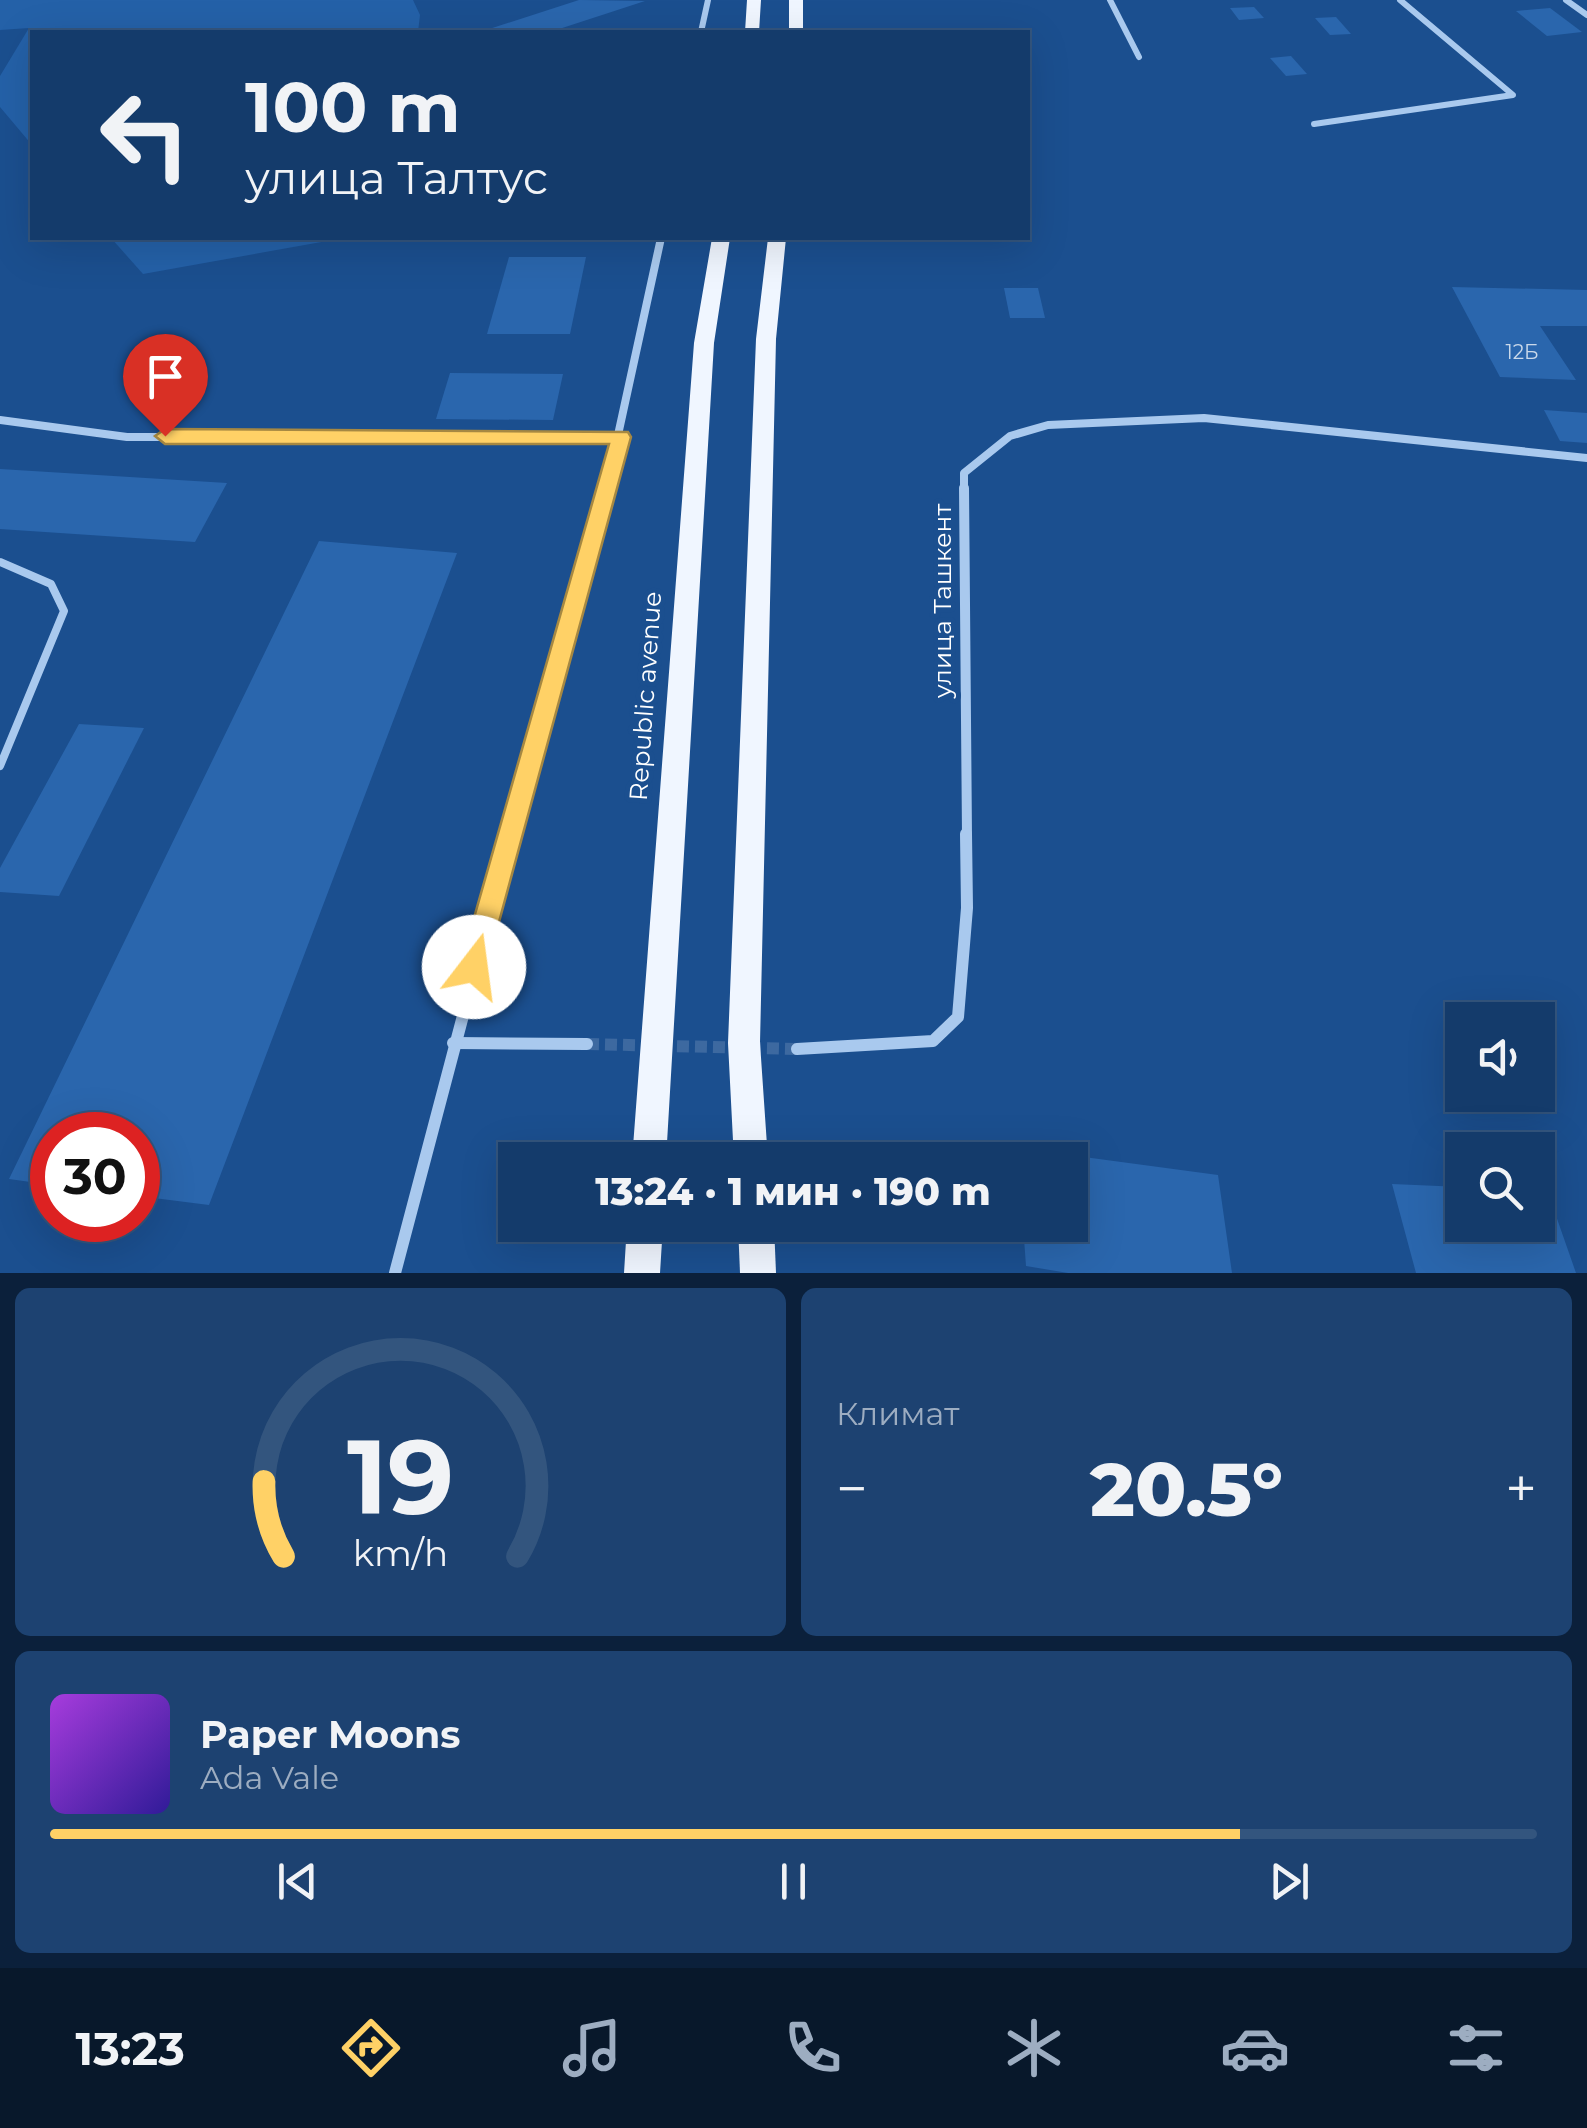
<!DOCTYPE html>
<html lang="ru">
<head>
<meta charset="utf-8">
<style>
	:root { --surface:#143b6b; --page:#1d4271; --text:#f1f3f6; --muted:#9dadc1; --line:#33557e; --accent:#ffd166 }
	body { margin:0; font-family:Montserrat,sans-serif; background:var(--page); color:var(--text); height:100vh; display:flex; flex-direction:column; font-size:38px; white-space:nowrap }
	* { box-sizing:border-box; margin:0 }
	p { font-size:32px; color:var(--muted) }
	.icon { flex:none; width:55px; height:55px; fill:none; stroke:currentColor; stroke-width:2; stroke-linecap:round; stroke-linejoin:round }
	.map { position:relative; height:1273px; overflow:hidden }
	.sheet { display:flex; flex-direction:column; gap:15px; padding:15px; background:#0b203b; flex:1 }
	.sheet>* { flex:none }
	.top-card { position:absolute; left:30px; top:30px; width:1000px; height:210px; border-radius:0px; box-shadow:0 10px 40px #0002,0 0 0 2px var(--line); background:#143b6b; color:var(--text); overflow:hidden }
	.fabs { position:absolute; left:1445px; top:1002px; display:grid; gap:20px }
	.fabs a { display:grid; place-items:center; width:110px; height:110px; border-radius:0px; background:var(--surface); box-shadow:0 10px 40px #0002,0 0 0 2px var(--line); font-size:50px }
	.speed { position:absolute; left:30px; top:1112px; display:flex; gap:20px; font-size:50px; font-weight:700; text-align:center }
	.speed>* { display:grid; place-content:center; width:130px; height:130px; border-radius:50%; background:var(--surface); box-shadow:0 10px 40px #0002,0 0 0 2px var(--line); line-height:1 }
	.speed .limit { border:15px solid #d22; background:#fff; color:#111 }
	.pin { position:absolute; display:grid; place-items:center; width:85px; height:85px; color:#fff; margin:-102px -42px; border-radius:50% 50% 50% 0; rotate:-45deg; box-shadow:0 0 10px #0007 }
	.pin .icon { rotate:45deg }
	.me { position:absolute; width:110px; margin:-55px; rotate:15deg; stroke-linejoin:round; filter:drop-shadow(0 0 8px #0008) }
	.turn { display:flex; align-items:center; gap:35px; height:210px; padding:0 50px; font-size:45px }
	.turn .icon { width:130px; height:130px; stroke-width:2.5 }
	.turn b { display:block; font-size:70px; line-height:85px }
	.big { font-size:75px; font-weight:800; line-height:1.1 }
	.sheet .card { flex:1; display:flex; flex-direction:column; justify-content:center; gap:15px; min-width:0; padding:0 35px; border-radius:15px; background:var(--page) }
	.sheet .dial { align-items:center; gap:0 }
	.dial svg { height:260px; overflow:visible; fill:none; stroke:var(--line); stroke-width:7; stroke-linecap:round; text-anchor:middle }
	.dial text { fill:var(--text); stroke:none }
	.song { display:flex; align-items:center; gap:30px }
	.cover { width:120px; height:120px; border-radius:15px; background:linear-gradient(135deg,hsl(280 70% 55%),hsl(250 70% 35%)) }
	.played { height:10px; border-radius:5px; background:linear-gradient(90deg,var(--accent) 80%,var(--line) 80%) }
	.keys { display:flex; justify-content:space-around; direction:ltr }
	.heat { display:flex; justify-content:space-between; align-items:center; font-size:55px; direction:ltr }
	.sheet .tiles { flex:1; display:grid; gap:15px; grid-template-columns:1fr 1fr }
	.card:last-child { grid-column:span 2 }
	.trip { position:absolute; left:498px; top:1142px; width:590px; height:100px; border-radius:0px; background:var(--surface); box-shadow:0 10px 40px #0002,0 0 0 2px var(--line); font-weight:800; line-height:100px; text-align:center }
	.tab-bar { display:flex; height:160px; justify-content:space-around; align-items:center; background:#08182b; color:var(--muted) }
	.tab-bar .icon { width:70px; height:70px }
	.tab-bar .on { color:var(--accent) }
	.tab-bar b { font-size:45px; color:var(--text) }
	.map>svg:first-child { display:block }
	.green { fill:#2461a8 }
	.building { fill:#2a66ad }
	.lines { fill:none; stroke-linecap:round; stroke-linejoin:round }
	.minor-tunnel { stroke:#3d69a0; stroke-width:12; stroke-dasharray:12 6; stroke-linecap:butt }
	.service { stroke:#a9c9ee; stroke-width:8 }
	.minor-far3 { stroke:#a9c9ee; stroke-width:6 }
	.minor-far2 { stroke:#a9c9ee; stroke-width:8 }
	.minor-far1 { stroke:#a9c9ee; stroke-width:10 }
	.minor { stroke:#a9c9ee; stroke-width:12 }
	.primary { fill:#f0f6ff; fill-rule:evenodd }
	.route { fill:#ffd166; stroke:#a68842; stroke-width:2.5 }
	.labels { text-anchor:middle; stroke-width:10; stroke-linejoin:round; paint-order:stroke }
	.number-label { font-size:20px; fill:#cad9ea }
	.street-label { font-size:25px; fill:#fff; stroke:#1b4f8f }
</style>
</head>
<body>
<div class="map">
<svg width="1587" height="1273" viewBox="0 0 1587 1273">
	<rect width="100%" height="100%" fill="#1b4f8f"/>
	<g class="green">
		<path d="M0,0H413L420,15L418,32H32V145L0,107V76L29,28L0,30Z"/>
		<path d="M111,238H344L143,274Z"/>
	</g>
	<g class="building">
		<path d="M579,0L645,1L550,32L486,30Z"/>
		<path d="M1254,7L1264,18L1239,20L1230,8Z"/>
		<path d="M1550,8L1582,32L1547,36L1516,11Z"/>
		<path d="M1336,17L1351,34L1330,35L1315,18Z"/>
		<path d="M1291,56L1307,74L1286,76L1270,58Z"/>
		<path d="M509,257H586L570,334H487Z"/>
		<path d="M1452,287L1587,290V326H1540L1576,380L1500,377Z"/>
		<path d="M1004,288H1038L1045,318H1010Z"/>
		<path d="M450,373L563,374L553,420L436,419Z"/>
		<path d="M1544,410L1587,413V443L1560,441Z"/>
		<path d="M0,469L227,483L195,542L0,529Z"/>
		<path d="M319,541L457,553L209,1205L138,1196V1135H52V1185L9,1179Z"/>
		<path d="M79,724L144,728L59,896L0,892V868Z"/>
		<path d="M1017,1148L1218,1175L1232,1273H1068L1026,1266L1023,1225H1070V1160H1018Z"/>
		<path d="M1392,1184L1462,1187V1225H1538V1190H1547L1576,1273H1416Z"/>
	</g>
	<g class="lines">
		<path class="minor-tunnel" d="M587,1044L797,1049"/>
		<path class="service" d="M0,562L51,584L64,611L0,766"/>
		<g class="minor-far3">
			<path d="M1110,0L1139,57"/>
			<path d="M1566,0L1587,15"/>
			<path d="M701,32L708,0"/>
			<path d="M1314,124L1513,95L1400,0"/>
		</g>
		<g class="minor-far2">
			<path d="M0,420L127,437H621"/>
			<path d="M606,490L661,238"/>
			<path d="M964,490V473L1010,436L1048,425L1204,418L1587,458"/>
		</g>
		<g class="minor-far1">
			<path d="M964,488L967,836"/>
			<path d="M510,836L607,488"/>
		</g>
		<g class="minor">
			<path d="M453,1043L587,1044"/>
			<path d="M797,1049L933,1041L958,1017L967,908L966,834"/>
			<path d="M395,1273L511,834"/>
		</g>
		<g class="primary">
			<path d="M747,0H761L759,32H745Z"/>
			<rect x="789" y="0" width="14" height="32"/>
			<path d="M712,238H730L714,343L666,1160H632L694,343Z"/>
			<path d="M768,238H786L776,339L760,1043L768,1160H734L728,1043L756,339Z"/>
			<path d="M627,1225H663L660,1273H624Z"/>
			<path d="M738,1225H774L776,1273H740Z"/>
		</g>
	</g>
	<path class="route" d="M165,429L628,432L631,437L484,977L474,981L464,977L460,967L609,444H165L155,436Z"/>
	<g class="labels">
		<g class="number-label">
			<text x="1522" y="359">12Б</text>
		</g>
		<g class="street-label">
			<text transform="translate(942 601) rotate(-90)" y="9">улица Ташкент</text>
			<text transform="translate(645 696) rotate(-86)" y="9">Republic avenue</text>
		</g>
	</g>
</svg>
<div class="fabs">
<a><svg class="icon" aria-label="sound" viewBox="0 0 24 24"><path d="M4 9h4l5-4v14l-5-4H4zM17 9q2 3 0 6"/></svg></a>
<a><svg class="icon" aria-label="search" viewBox="0 0 24 24"><circle cx="10" cy="10" r="6"/><path d="M15 15l6 6"/></svg></a>
</div>
<div class="speed"><div class="limit">30</div></div>
<div class="pin" style="left:165px;top:436px;background:#d93025"><svg class="icon" aria-label="arrive" viewBox="0 0 24 24"><path d="M6 21V4h12l-3 4 3 4H6"/></svg></div>
<svg class="me" style="left:474px;top:967px" viewBox="-20 -20 40 40"><circle r="19" fill="#fff"/><path d="M0-13L10 11 0 6-10 11z" fill="#ffd166"/></svg>
<div class="trip">13:24 · 1 мин · 190 m</div>
<div class="top-card">
<div class="turn"><svg class="icon" aria-label="left" viewBox="0 0 24 24"><path d="M17 20v-9H6M10 6l-5 5 5 5"/></svg><div><b>100 m</b>улица Талтус</div></div>
</div>
</div>
<section class="sheet">
<div class="tiles">
<div class="card dial"><svg viewBox="0 0 100 80">
<path d="M14 69A42 42 0 1 1 86 69"/>
<path d="M14 69A42 42 0 0 1 8 46" stroke="#ffd166"/>
<text x="50" y="56" font-size="32" font-weight="700">19</text>
<text x="50" y="72" font-size="11">km/h</text>
</svg></div>
<div class="card"><p>Климат</p>
<div class="heat"><a>−</a><b class="big">20.5°</b><a>+</a></div>
</div>
<div class="card">
<div class="song"><i class="cover"></i><div><b>Paper Moons</b><p>Ada Vale</p></div></div>
<div class="played"></div>
<div class="keys"><svg class="icon" aria-label="previous" viewBox="0 0 24 24"><path d="M18 5L8 12l10 7zM5 5v14"/></svg><svg class="icon" aria-label="pause" viewBox="0 0 24 24"><path d="M8 5v14M16 5v14"/></svg><svg class="icon" aria-label="next" viewBox="0 0 24 24"><path d="M6 5l10 7-10 7zM19 5v14"/></svg></div>
</div>
</div>
</section>
<nav class="tab-bar">
<b>13:23</b>
<svg class="icon on" aria-label="directions" viewBox="0 0 24 24"><path d="M12 3l9 9-9 9-9-9zM9 14v-3h6M13 9l2 2-2 2"/></svg>
<svg class="icon" aria-label="music" viewBox="0 0 24 24"><path d="M9 18V5l10-2v13"/><circle cx="6" cy="18" r="3"/><circle cx="16" cy="16" r="3"/></svg>
<svg class="icon" aria-label="phone" viewBox="0 0 24 24"><path d="M5 4h4l2 5-3 2q2 4 5 5l2-3 5 2v4C11 20 4 13 5 4z"/></svg>
<svg class="icon" aria-label="climate" viewBox="0 0 24 24"><path d="M12 3v18M4 7l16 10M4 17L20 7"/></svg>
<svg class="icon" aria-label="car" viewBox="0 0 24 24"><path d="M5 17H2v-5l4-1 3-4h7l3 4 3 1v5h-3M9 17h6M6 11h13"/><circle cx="7" cy="17" r="2"/><circle cx="17" cy="17" r="2"/></svg>
<svg class="icon" aria-label="filters" viewBox="0 0 24 24"><path d="M4 7h16M4 17h16"/><circle cx="9" cy="7" r="2"/><circle cx="15" cy="17" r="2"/></svg>
</nav>
</body>
</html>
